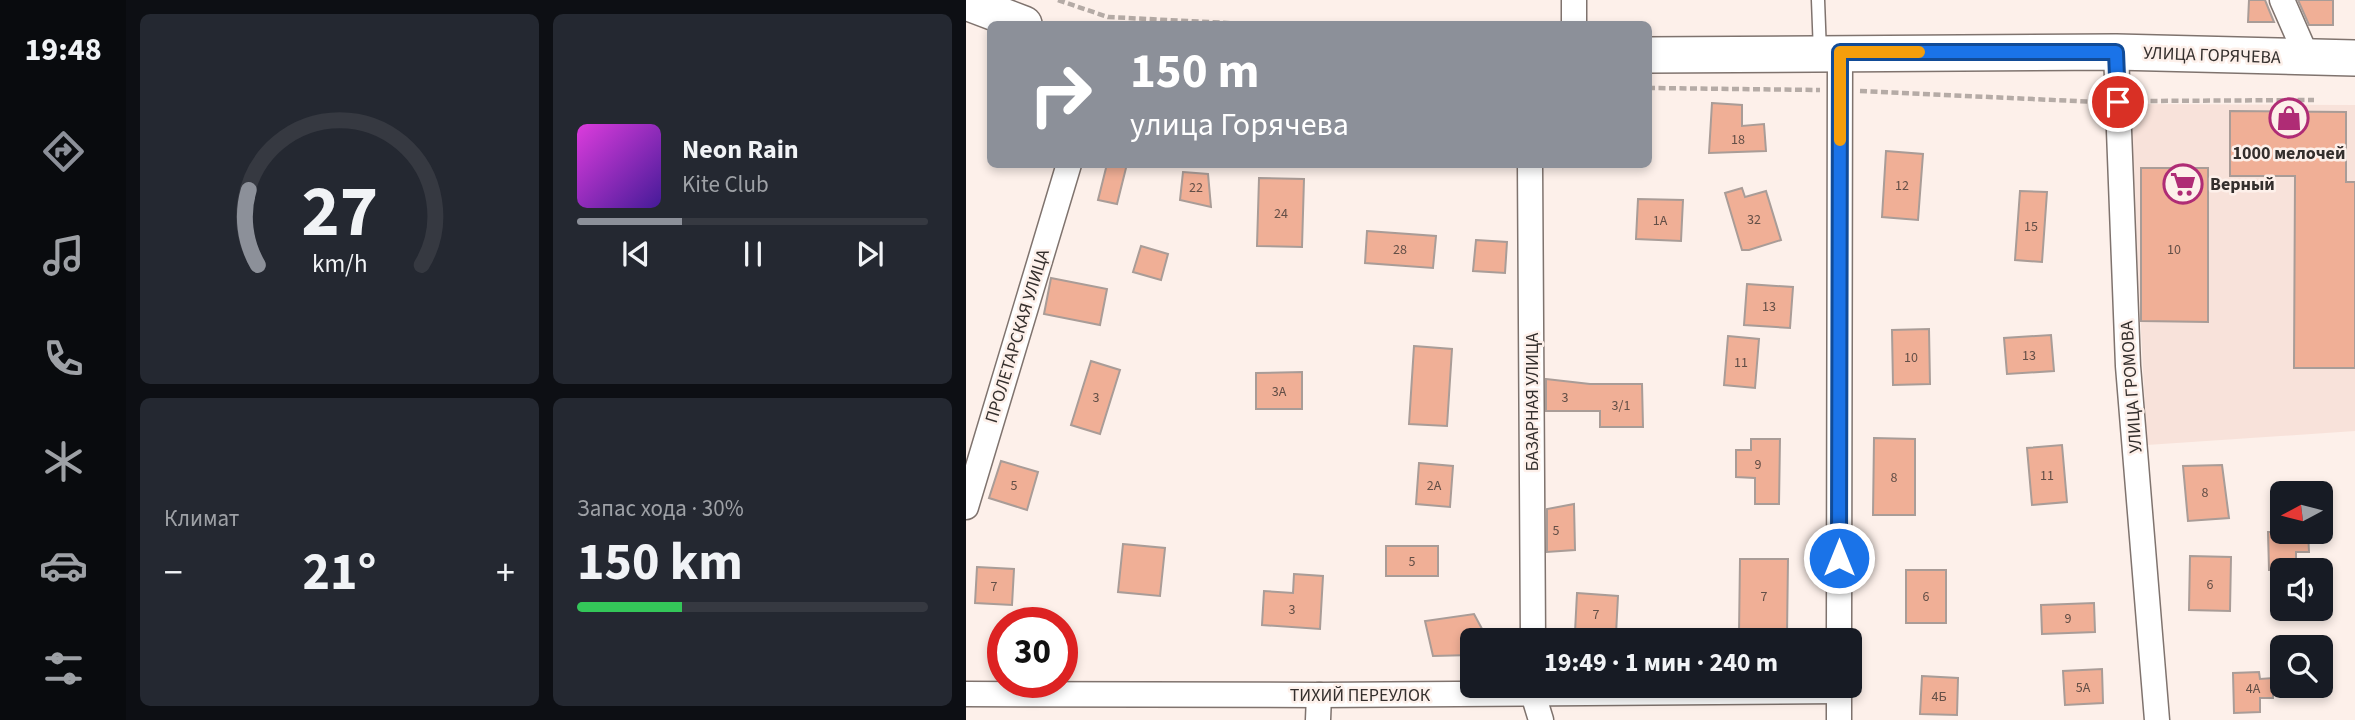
<!DOCTYPE html>
<html lang="ru">
<head>
<meta charset="utf-8">
<style>
	:root { --surface:#171b24; --page:#242831; --text:#f1f3f6; --muted:#9ea1a6; --line:#363941; --accent:#8c9099 }
	body { margin:0; font-family:"Source Sans 3",sans-serif; background:var(--page); color:var(--text); height:100vh; display:flex; flex-direction:column; font-size:26px; white-space:nowrap }
	* { box-sizing:border-box; margin:0 }
	p { font-size:23px; color:var(--muted) }
	.icon { flex:none; width:38px; height:38px; fill:none; stroke:currentColor; stroke-width:2; stroke-linecap:round; stroke-linejoin:round }
	.map { position:relative; flex:1; overflow:hidden }
	.panel { display:flex; flex-direction:column; gap:14px; padding:14px; background:#0d0f14; width:840px }
	.panel>* { flex:none }
	.hud { position:absolute; left:21px; top:21px; width:665px; height:147px; border-radius:10px; box-shadow:0 4px 10px #0003; background:#8c9099; color:#fff; overflow:hidden }
	.needle { width:46px; rotate:263deg }
	.buttons { position:absolute; left:1304px; top:481px; display:grid; gap:14px }
	.buttons a { display:grid; place-items:center; width:63px; height:63px; border-radius:10px; background:var(--surface); box-shadow:0 4px 10px #0003; font-size:35px }
	.speed { position:absolute; left:21px; top:607px; display:flex; gap:14px; font-size:35px; font-weight:700; text-align:center }
	.speed>* { display:grid; place-content:center; width:91px; height:91px; border-radius:50%; background:var(--surface); box-shadow:0 4px 10px #0003; line-height:1 }
	.speed .limit { border:10px solid #d22; background:#fff; color:#111 }
	.pin { position:absolute; display:grid; place-items:center; width:60px; height:60px; color:#fff; margin:-30px; border:4px solid #fff; border-radius:50%; box-shadow:0 2px 7px #0007 }
	.me { position:absolute; width:77px; margin:-38px; rotate:0deg; stroke-linejoin:round; filter:drop-shadow(0 0 5px #0008) }
	.turn { display:flex; align-items:center; gap:24px; height:147px; padding:0 28px; font-size:32px }
	.turn .icon { width:91px; height:91px; stroke-width:2.5 }
	.turn b { display:block; font-size:49px; line-height:60px }
	.big { font-size:52px; font-weight:700; line-height:1.1 }
	.panel .widget { flex:1; display:flex; flex-direction:column; justify-content:center; gap:10px; min-width:0; padding:0 24px; border-radius:10px; background:var(--page) }
	.panel .dial { align-items:center; gap:0 }
	.dial svg { height:182px; overflow:visible; fill:none; stroke:var(--line); stroke-width:7; stroke-linecap:round; text-anchor:middle }
	.dial text { fill:var(--text); stroke:none }
	.song { display:flex; align-items:center; gap:21px }
	.cover { width:84px; height:84px; border-radius:10px; background:linear-gradient(135deg,hsl(300 70% 55%),hsl(260 70% 35%)) }
	.played { height:7px; border-radius:4px; background:linear-gradient(90deg,var(--accent) 30%,var(--line) 30%) }
	.keys { display:flex; justify-content:space-around; direction:ltr }
	.heat { display:flex; justify-content:space-between; align-items:center; font-size:38px; direction:ltr }
	.charge { height:10px; border-radius:5px; background:linear-gradient(90deg,#34c759 30%,var(--line) 0) }
	.panel .tiles { flex:1; display:grid; gap:14px; grid-template-columns:repeat(2,1fr) }
	.trip { position:absolute; left:494px; top:628px; width:402px; height:70px; border-radius:10px; background:var(--surface); box-shadow:0 4px 10px #0003; font-weight:700; line-height:70px; text-align:center }
	main { display:flex; flex:1; min-height:0 }
	.tabs { display:flex; flex-direction:column; width:126px; justify-content:space-around; align-items:center; background:#090b0e; color:var(--muted) }
	.tabs .icon { width:49px; height:49px }
	.tabs .selected { color:var(--accent) }
	.tabs b { font-size:32px; color:var(--text) }
	.map>svg:first-child { display:block }
	.built { fill:#f8e2da }
	.building { fill:#f0af96; stroke:#a99c97; stroke-width:2 }
	.lines { fill:none; stroke-linecap:round; stroke-linejoin:round }
	.service-casing { stroke:#7f736e; stroke-width:15 }
	.minor-casing { stroke:#7f736e; stroke-width:27 }
	.secondary-casing { stroke:#7f736e; stroke-width:38 }
	.path { stroke:#b5aba6; stroke-width:4.5; stroke-dasharray:7 3.5; stroke-linecap:butt }
	.service { stroke:#fff; stroke-width:12 }
	.minor { stroke:#fff; stroke-width:24 }
	.secondary { stroke:#fff; stroke-width:35 }
	.route-casing { stroke:#114b97; stroke-width:18 }
	.route { stroke:#1a73e8; stroke-width:12 }
	.slow { stroke:#f59e0b; stroke-width:12 }
	.labels { text-anchor:middle; stroke-width:5; stroke-linejoin:round; paint-order:stroke }
	.number-label { font-size:14px; fill:#634f47 }
	.street-label { font-size:18px; fill:#342f2d; stroke:#fdf0ea }
	.poi-label { font-size:18px; font-weight:bold; fill:#342f2d; stroke:#fdf0ea }
</style>
</head>
<body>
<main>
<nav class="tabs">
<b>19:48</b>
<svg class="icon selected" aria-label="directions" viewBox="0 0 24 24"><path d="M12 3l9 9-9 9-9-9zM9 14v-3h6M13 9l2 2-2 2"/></svg>
<svg class="icon" aria-label="music" viewBox="0 0 24 24"><path d="M9 18V5l10-2v13"/><circle cx="6" cy="18" r="3"/><circle cx="16" cy="16" r="3"/></svg>
<svg class="icon" aria-label="phone" viewBox="0 0 24 24"><path d="M5 4h4l2 5-3 2q2 4 5 5l2-3 5 2v4C11 20 4 13 5 4z"/></svg>
<svg class="icon" aria-label="climate" viewBox="0 0 24 24"><path d="M12 3v18M4 7l16 10M4 17L20 7"/></svg>
<svg class="icon" aria-label="car" viewBox="0 0 24 24"><path d="M5 17H2v-5l4-1 3-4h7l3 4 3 1v5h-3M9 17h6M6 11h13"/><circle cx="7" cy="17" r="2"/><circle cx="17" cy="17" r="2"/></svg>
<svg class="icon" aria-label="filters" viewBox="0 0 24 24"><path d="M4 7h16M4 17h16"/><circle cx="9" cy="7" r="2"/><circle cx="15" cy="17" r="2"/></svg>
</nav>
<section class="panel">
<div class="tiles">
<div class="widget dial"><svg viewBox="0 0 100 80">
<path d="M14 69A42 42 0 1 1 86 69"/>
<path d="M14 69A42 42 0 0 1 10 36" stroke="#8c9099"/>
<text x="50" y="56" font-size="32" font-weight="700">27</text>
<text x="50" y="72" font-size="11">km/h</text>
</svg></div>
<div class="widget">
<div class="song"><i class="cover"></i><div><b>Neon Rain</b><p>Kite Club</p></div></div>
<div class="played"></div>
<div class="keys"><svg class="icon" aria-label="previous" viewBox="0 0 24 24"><path d="M18 5L8 12l10 7zM5 5v14"/></svg><svg class="icon" aria-label="pause" viewBox="0 0 24 24"><path d="M8 5v14M16 5v14"/></svg><svg class="icon" aria-label="next" viewBox="0 0 24 24"><path d="M6 5l10 7-10 7zM19 5v14"/></svg></div>
</div>
<div class="widget"><p>Климат</p>
<div class="heat"><a>−</a><b class="big">21°</b><a>+</a></div>
</div>
<div class="widget"><p>Запас хода · 30%</p><b class="big">150 km</b><div class="charge"></div></div>
</div>
</section>
<div class="map">
<svg width="1389" height="720" viewBox="0 0 1389 720">
	<rect width="100%" height="100%" fill="#fdf0ea"/>
	<path class="built" d="M1163,104L1389,105V431L1181,445Z"/>
	<g class="building">
		<path d="M1283,0H1299L1308,22H1282Z"/>
		<path d="M1332,0H1367V25H1343Z"/>
		<path d="M746,103L776,105V126L798,124L800,151L743,153Z"/>
		<path d="M1264,111L1380,112V182H1389V368H1328L1329,176H1264Z"/>
		<path d="M920,151L957,154L952,220L916,217Z"/>
		<path d="M141,164H161L151,204L132,200Z"/>
		<path d="M1175,168H1242V322L1175,321Z"/>
		<path d="M217,172L242,174L245,207L214,200Z"/>
		<path d="M293,178L338,179L336,247L291,246Z"/>
		<path d="M776,188L779,197L800,191L815,240L783,250H776L759,193Z"/>
		<path d="M1054,191L1081,192L1076,262L1049,260Z"/>
		<path d="M672,199L717,200L715,241L670,239Z"/>
		<path d="M401,231L470,236L467,268L399,263Z"/>
		<path d="M510,240L541,242L539,273L507,271Z"/>
		<path d="M175,246L202,254L195,280L167,272Z"/>
		<path d="M85,278L141,289L134,325L78,314Z"/>
		<path d="M781,284L827,287L824,328L778,325Z"/>
		<path d="M963,329L964,384L927,385L926,330Z"/>
		<path d="M1085,335L1088,371L1041,374L1038,338Z"/>
		<path d="M762,336L793,339L789,388L758,385Z"/>
		<path d="M448,346L486,349L481,426L443,424Z"/>
		<path d="M125,361L154,370L134,434L105,425Z"/>
		<path d="M336,372V409H290V373Z"/>
		<path d="M580,379L624,384H676L677,427H634V411H580Z"/>
		<path d="M908,438L949,439V515H907Z"/>
		<path d="M785,439H814L813,504H789V478L770,477V450H785Z"/>
		<path d="M1096,445L1101,502L1066,505L1061,448Z"/>
		<path d="M35,461L72,472L61,510L23,498Z"/>
		<path d="M453,463L487,466L484,507L450,504Z"/>
		<path d="M1256,465L1263,518L1222,521L1217,466Z"/>
		<path d="M608,504L609,550L581,552V509Z"/>
		<path d="M1302,532H1342L1343,552H1330V570H1303Z"/>
		<path d="M157,544L199,548L194,596L152,592Z"/>
		<rect x="420" y="546" width="52" height="30"/>
		<path d="M1224,556L1265,557L1264,611L1223,610Z"/>
		<path d="M774,559H822L821,634H773Z"/>
		<path d="M11,567L48,569L46,605L9,603Z"/>
		<rect x="940" y="570" width="40" height="53"/>
		<path d="M328,574L357,576L354,629L296,625L298,591L327,593Z"/>
		<path d="M611,593L652,596L650,634L609,632Z"/>
		<path d="M1128,603L1129,632L1076,634L1075,605Z"/>
		<path d="M508,614L522,640H506V655L467,656L459,621Z"/>
		<path d="M1136,669L1137,703L1099,705L1097,671Z"/>
		<path d="M1293,672L1294,679L1307,678V698H1294V712L1268,713L1267,673Z"/>
		<path d="M956,676L992,678L991,715L954,714Z"/>
	</g>
	<g class="lines">
		<g class="service-casing">
			<path id="service" d="M852,0L854,53"/>
		</g>
		<g class="minor-casing">
			<g id="minor">
				<path d="M1316,0L1341,57"/>
				<path d="M608,24V0"/>
				<path d="M1150,52L1162,366L1191,720"/>
				<path d="M564,164L567,640"/>
				<path d="M0,507L103,164"/>
				<path d="M873,640L874,52"/>
				<path d="M568,686L567,694L575,720"/>
				<path d="M873,686V720"/>
				<path d="M0,694L353,695L873,691"/>
				<path d="M352,720L353,695"/>
			</g>
		</g>
		<g class="secondary-casing">
			<g id="secondary">
				<path d="M0,2L58,24"/>
				<path d="M682,55L1150,52L1389,58"/>
			</g>
		</g>
		<g class="path">
			<path d="M92,0L142,17L281,24"/>
			<path d="M682,88L854,90"/>
			<path d="M894,91L1130,102"/>
			<path d="M1174,101L1348,100"/>
		</g>
		<use href="#service" class="service"/>
		<use href="#minor" class="minor"/>
		<use href="#secondary" class="secondary"/>
	</g>
	<g class="lines">
		<g class="route-casing">
			<path id="route" d="M873,558L874,52H1150L1152,102"/>
		</g>
		<use href="#route" class="route"/>
		<path class="slow" d="M874,140V52H953"/>
	</g>
	<defs>
		<g id="shop-ring" transform="scale(2.0125)"><circle r="9.5" fill="#fdf0ea" stroke="#af2c75" stroke-width="1.5"/><path d="M-5-2.5h2.3a2.7 3.5 0 0 1 5.4 0H5L5.5 6h-11ZM-1.5-2.5h3a1.5 2.3 0 0 0-3 0Z" fill="#af2c75"/></g>
		<g id="supermarket-ring" transform="scale(2.0125)"><circle r="9.5" fill="#fdf0ea" stroke="#af2c75" stroke-width="1.5"/><path d="M-6-5.5h2.5l.6 2H6L4.5 2H-2.5L-4.4-4H-6ZM-1.5 3.2a1.3 1.3 0 1 0 .1 0ZM3 3.2a1.3 1.3 0 1 0 .1 0Z" fill="#af2c75"/></g>
	</defs>
	<g fill-rule="evenodd">
		<use href="#shop-ring" x="1323" y="118"/>
		<use href="#supermarket-ring" x="1217" y="184"/>
	</g>
	<g class="labels">
		<g class="number-label">
			<text x="772" y="144">18</text>
			<text x="936" y="190">12</text>
			<text x="230" y="192">22</text>
			<text x="315" y="218">24</text>
			<text x="788" y="224">32</text>
			<text x="694" y="225">1А</text>
			<text x="1065" y="231">15</text>
			<text x="434" y="254">28</text>
			<text x="1208" y="254">10</text>
			<text x="803" y="311">13</text>
			<text x="1063" y="360">13</text>
			<text x="945" y="362">10</text>
			<text x="775" y="367">11</text>
			<text x="313" y="396">3А</text>
			<text x="130" y="402">3</text>
			<text x="599" y="402">3</text>
			<text x="655" y="410">3/1</text>
			<text x="792" y="469">9</text>
			<text x="1081" y="480">11</text>
			<text x="928" y="482">8</text>
			<text x="48" y="490">5</text>
			<text x="468" y="490">2А</text>
			<text x="1239" y="497">8</text>
			<text x="590" y="535">5</text>
			<text x="446" y="566">5</text>
			<text x="1244" y="589">6</text>
			<text x="28" y="591">7</text>
			<text x="798" y="601">7</text>
			<text x="960" y="601">6</text>
			<text x="326" y="614">3</text>
			<text x="630" y="619">7</text>
			<text x="1102" y="623">9</text>
			<text x="1117" y="692">5А</text>
			<text x="1287" y="693">4А</text>
			<text x="973" y="701">4Б</text>
		</g>
		<g class="street-label">
			<text transform="translate(1246 55) rotate(2)" y="6">УЛИЦА ГОРЯЧЕВА</text>
			<text transform="translate(51 336) rotate(-73)" y="6">ПРОЛЕТАРСКАЯ УЛИЦА</text>
			<text transform="translate(1165 387) rotate(-94)" y="6">УЛИЦА ГРОМОВА</text>
			<text transform="translate(566 402) rotate(-90)" y="6">БАЗАРНАЯ УЛИЦА</text>
			<text x="394" y="701">ТИХИЙ ПЕРЕУЛОК</text>
		</g>
		<g class="poi-label">
			<text x="1323" y="159">1000 мелочей</text>
			<text x="1244" y="190" text-anchor="start">Верный</text>
		</g>
	</g>
</svg>
<div class="buttons">
<a><svg class="needle" viewBox="-14 -14 28 28"><path d="M0-13l5 13h-10z" fill="#e53935"/><path d="M0 13l5-13h-10z" fill="#9ea1a6"/></svg></a>
<a><svg class="icon" aria-label="sound" viewBox="0 0 24 24"><path d="M4 9h4l5-4v14l-5-4H4zM17 9q2 3 0 6"/></svg></a>
<a><svg class="icon" aria-label="search" viewBox="0 0 24 24"><circle cx="10" cy="10" r="6"/><path d="M15 15l6 6"/></svg></a>
</div>
<div class="speed"><div class="limit">30</div></div>
<div class="pin" style="left:1152px;top:102px;background:#d93025"><svg class="icon" aria-label="arrive" viewBox="0 0 24 24"><path d="M6 21V4h12l-3 4 3 4H6"/></svg></div>
<svg class="me" style="left:873px;top:558px" viewBox="-20 -20 40 40"><circle r="17" fill="#1a73e8" stroke="#fff" stroke-width="3"/><path d="M0-11L8 9 0 5-8 9z" fill="#fff"/></svg>
<div class="trip">19:49 · 1 мин · 240 m</div>
<div class="hud">
<div class="turn"><svg class="icon" aria-label="right" viewBox="0 0 24 24"><path d="M7 20v-9h11M14 6l5 5-5 5"/></svg><div><b>150 m</b>улица Горячева</div></div>
</div>
</div>
</main>
</body>
</html>
